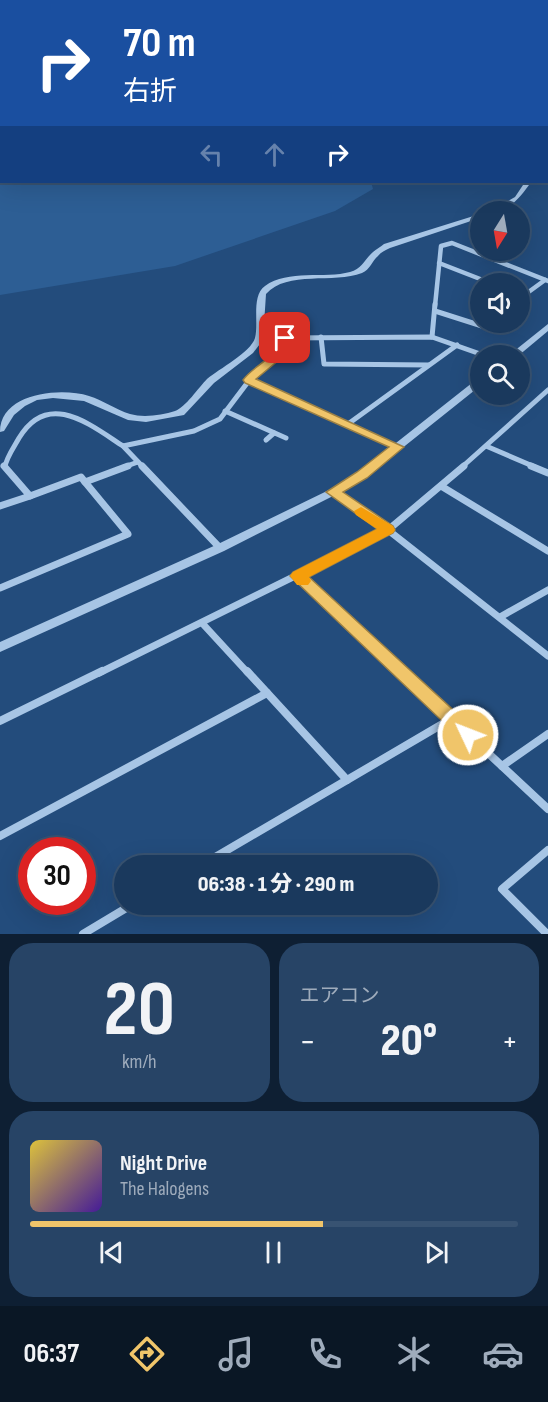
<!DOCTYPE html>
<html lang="ja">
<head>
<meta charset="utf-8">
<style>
	:root { --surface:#1a395d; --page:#274466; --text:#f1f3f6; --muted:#9facbc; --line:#385372; --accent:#f0c56a }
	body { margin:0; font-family:"Sofia Sans Condensed","Noto Sans JP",sans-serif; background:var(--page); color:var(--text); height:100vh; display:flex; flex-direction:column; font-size:22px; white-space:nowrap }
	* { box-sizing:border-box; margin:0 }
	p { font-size:20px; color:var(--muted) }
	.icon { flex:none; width:33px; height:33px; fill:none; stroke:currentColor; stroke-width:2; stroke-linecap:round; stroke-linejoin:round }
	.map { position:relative; height:934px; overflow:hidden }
	.details { display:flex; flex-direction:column; gap:9px; padding:9px; background:#0e1f33; flex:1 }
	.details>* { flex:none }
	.hud { position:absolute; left:0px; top:0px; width:549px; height:183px; box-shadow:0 6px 24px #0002,0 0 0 2px var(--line); background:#1a4fa0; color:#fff; overflow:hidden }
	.needle { width:39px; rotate:191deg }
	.tools { position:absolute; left:470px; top:201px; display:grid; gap:12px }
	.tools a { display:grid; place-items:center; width:60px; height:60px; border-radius:50%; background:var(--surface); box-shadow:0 6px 24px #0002,0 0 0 2px var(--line); font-size:30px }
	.speed { position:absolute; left:18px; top:837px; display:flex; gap:12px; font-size:30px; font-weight:700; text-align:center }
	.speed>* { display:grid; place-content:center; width:78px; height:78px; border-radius:50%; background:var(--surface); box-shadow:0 6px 24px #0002,0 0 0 2px var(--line); line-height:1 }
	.speed .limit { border:9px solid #d22; background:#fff; color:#111 }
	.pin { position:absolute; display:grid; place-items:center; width:51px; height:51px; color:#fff; margin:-26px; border-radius:12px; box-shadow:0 3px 9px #0006 }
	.me { position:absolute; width:66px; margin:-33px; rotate:313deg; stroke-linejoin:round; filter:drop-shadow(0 0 4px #0008) }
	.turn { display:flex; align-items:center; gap:21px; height:126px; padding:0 24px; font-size:27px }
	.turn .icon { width:78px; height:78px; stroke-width:2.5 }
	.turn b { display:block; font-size:42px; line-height:51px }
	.lanes { display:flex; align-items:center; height:57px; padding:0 24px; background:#0003; justify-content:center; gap:30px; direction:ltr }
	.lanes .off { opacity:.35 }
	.big { font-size:45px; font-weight:800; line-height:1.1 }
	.details .card { flex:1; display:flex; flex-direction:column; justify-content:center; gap:9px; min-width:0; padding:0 21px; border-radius:24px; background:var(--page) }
	.details .dial { align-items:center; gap:0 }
	.dial b { font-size:78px; line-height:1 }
	.song { display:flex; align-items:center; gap:18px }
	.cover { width:72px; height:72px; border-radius:9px; background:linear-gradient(135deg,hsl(50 70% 55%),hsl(260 70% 35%)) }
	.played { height:6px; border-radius:3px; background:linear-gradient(90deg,var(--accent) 60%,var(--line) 60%) }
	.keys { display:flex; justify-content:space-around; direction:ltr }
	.heat { display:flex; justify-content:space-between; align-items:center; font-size:33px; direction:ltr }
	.details .tiles { flex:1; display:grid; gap:9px; grid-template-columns:1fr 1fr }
	.card:last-child { grid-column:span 2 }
	.trip { position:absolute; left:114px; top:855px; width:324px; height:60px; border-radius:30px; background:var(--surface); box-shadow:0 6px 24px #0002,0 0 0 2px var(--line); font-weight:800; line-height:60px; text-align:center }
	.tab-bar { display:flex; height:96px; justify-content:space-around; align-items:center; background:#0a1725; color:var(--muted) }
	.tab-bar .icon { width:42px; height:42px }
	.tab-bar .active { color:var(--accent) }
	.tab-bar b { font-size:27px; color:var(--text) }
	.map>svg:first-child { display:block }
	.green { fill:#2d5e94 }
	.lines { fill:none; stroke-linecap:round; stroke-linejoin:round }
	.minor-far3 { stroke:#a7c5e5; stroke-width:4.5 }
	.minor-far2 { stroke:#a7c5e5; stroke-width:5 }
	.minor-far1 { stroke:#a7c5e5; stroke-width:7 }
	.minor { stroke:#a7c5e5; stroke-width:8 }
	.tertiary { fill:#a7c5e5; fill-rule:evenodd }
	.primary { fill:#e7f0fd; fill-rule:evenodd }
	.route { fill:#f0c56a; stroke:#9c8045; stroke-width:1.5 }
	.slow { fill:#f59e0b }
</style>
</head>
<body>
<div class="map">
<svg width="548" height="934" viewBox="0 0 548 934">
	<rect width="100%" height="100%" fill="#234c7c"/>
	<g class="green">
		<path d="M31,0H348L27,1Z"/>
		<path d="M0,78L2,182H371L373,189L335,211L175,266L0,295Z"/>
	</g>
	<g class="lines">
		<g class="minor-far3">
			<path d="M439,263L493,284"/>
			<path d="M519,299L545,280"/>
			<path d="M435,306L441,246L452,243L548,281"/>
		</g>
		<g class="minor-far2">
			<path d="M435,311L482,326L486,322"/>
			<path d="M321,337L324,364L429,365"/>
			<path d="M432,337L435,304"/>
			<path d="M249,380L398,447"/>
			<path d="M225,411L286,438"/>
			<path d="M348,424L457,345"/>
			<path d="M266,440L274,433"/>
			<path d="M123,446L143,467"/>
			<path d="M486,446L535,467"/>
			<path d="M5,467C6,458 14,447 19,438C48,390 89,424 123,446L194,431L220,419L257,370L276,357L285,338L432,337L486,356"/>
			<path d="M124,467L138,462"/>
			<path d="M462,467L548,390"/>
		</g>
		<g class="minor-far1">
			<path d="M142,466L220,548"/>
			<path d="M531,466L548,473"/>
			<path d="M441,486L548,551"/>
			<path d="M333,492L388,530L548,656"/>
			<path d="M30,496L81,477L85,482L128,466"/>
			<path d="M0,506L30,496L4,466"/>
			<path d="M298,576L402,673"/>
			<path d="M0,588L128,534L85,482"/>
			<path d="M500,617L548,590"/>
			<path d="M202,623L248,673"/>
			<path d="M99,673L388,530L464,466"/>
		</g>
		<g class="minor">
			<path d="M400,671L548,809"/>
			<path d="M0,721L102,671"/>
			<path d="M502,766L548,734"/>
			<path d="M347,780L451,719"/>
			<path d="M0,836L267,693"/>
			<path d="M200,866L347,780L247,671"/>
			<path d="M83,934L133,904"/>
			<path d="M547,934L502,889L548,850"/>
		</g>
		<g class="tertiary">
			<path d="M525,182H531C520,198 509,212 488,212L515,197Z"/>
			<path d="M480,214V218L390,248C386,250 381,252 378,256C372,261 370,270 362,273C334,284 287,270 266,294L263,340L253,353L214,383L184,415L146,422L128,420L84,401L53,398L37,400L25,406L14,415L4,431L0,432C0,393 60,387 89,396C103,400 116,410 130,414C144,418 162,415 175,411C185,408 199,387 207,379C219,369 251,352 255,338C259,322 251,296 265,286C288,269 325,279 350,272C362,269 364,260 373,252C376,249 381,247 384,244Z"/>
			<path d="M548,324V331L518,356H508Z"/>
			<path d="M480,378V386L366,477L337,494L224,551L0,652V642L216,545L329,490L358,473L477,379Z"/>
		</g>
		<rect class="primary" x="0" y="14" width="2" height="4"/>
	</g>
	<path class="route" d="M285,334L290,338L280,359L256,379L404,447L367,478L343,492L393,526L395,530L393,533L309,577L475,730L477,735L475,740L468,743L462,740L290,576L293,572L377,529L326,492L357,472L389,447L245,383L243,380C251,369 265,363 271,354C277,347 276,337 285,334Z"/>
	<path class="slow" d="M361,507L393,526L395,530L393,533L309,577L311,581L308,585H297L290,576L293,572L377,529L356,515L354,511Z"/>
</svg>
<div class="tools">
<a><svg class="needle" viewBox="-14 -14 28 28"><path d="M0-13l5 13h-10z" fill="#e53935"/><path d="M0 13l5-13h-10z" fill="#9facbc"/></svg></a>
<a><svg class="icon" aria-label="sound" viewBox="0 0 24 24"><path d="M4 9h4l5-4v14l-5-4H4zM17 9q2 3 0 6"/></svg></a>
<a><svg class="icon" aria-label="search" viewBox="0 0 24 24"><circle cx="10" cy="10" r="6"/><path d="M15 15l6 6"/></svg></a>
</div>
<div class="speed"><div class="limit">30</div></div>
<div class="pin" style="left:285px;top:338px;background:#d93025"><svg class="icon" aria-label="arrive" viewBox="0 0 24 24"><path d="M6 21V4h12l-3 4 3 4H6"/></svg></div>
<svg class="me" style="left:468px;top:735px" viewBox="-20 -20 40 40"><circle r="17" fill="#f0c56a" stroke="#fff" stroke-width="3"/><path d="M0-11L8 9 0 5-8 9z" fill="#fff"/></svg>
<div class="trip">06:38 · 1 分 · 290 m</div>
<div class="hud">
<div class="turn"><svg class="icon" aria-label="right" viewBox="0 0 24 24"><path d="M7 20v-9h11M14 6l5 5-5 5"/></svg><div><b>70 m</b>右折</div></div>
<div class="lanes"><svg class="icon off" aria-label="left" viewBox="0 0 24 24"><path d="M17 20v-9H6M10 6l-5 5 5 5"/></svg><svg class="icon off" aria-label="ahead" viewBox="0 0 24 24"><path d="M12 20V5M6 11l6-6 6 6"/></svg><svg class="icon" aria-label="right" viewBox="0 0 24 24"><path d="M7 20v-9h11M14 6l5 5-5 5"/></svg></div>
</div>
</div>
<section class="details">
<div class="tiles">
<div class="card dial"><b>20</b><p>km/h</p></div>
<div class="card"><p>エアコン</p>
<div class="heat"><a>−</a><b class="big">20°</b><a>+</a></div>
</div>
<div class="card">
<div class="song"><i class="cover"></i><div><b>Night Drive</b><p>The Halogens</p></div></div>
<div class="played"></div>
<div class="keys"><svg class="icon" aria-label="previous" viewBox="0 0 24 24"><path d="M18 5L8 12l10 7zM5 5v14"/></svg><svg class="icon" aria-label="pause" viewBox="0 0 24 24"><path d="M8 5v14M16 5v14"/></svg><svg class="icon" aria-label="next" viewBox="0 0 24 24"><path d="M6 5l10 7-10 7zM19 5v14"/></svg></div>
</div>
</div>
</section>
<nav class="tab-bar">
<b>06:37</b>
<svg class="icon active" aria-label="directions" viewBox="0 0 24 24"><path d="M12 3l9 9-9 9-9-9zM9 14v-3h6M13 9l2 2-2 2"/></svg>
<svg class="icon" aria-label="music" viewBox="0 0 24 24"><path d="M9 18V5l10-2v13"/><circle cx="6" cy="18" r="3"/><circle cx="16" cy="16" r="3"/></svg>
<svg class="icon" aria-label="phone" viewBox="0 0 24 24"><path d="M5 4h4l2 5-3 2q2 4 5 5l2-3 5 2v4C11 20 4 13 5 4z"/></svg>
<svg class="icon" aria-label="climate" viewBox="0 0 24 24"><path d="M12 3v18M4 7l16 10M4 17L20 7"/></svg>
<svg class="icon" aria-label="car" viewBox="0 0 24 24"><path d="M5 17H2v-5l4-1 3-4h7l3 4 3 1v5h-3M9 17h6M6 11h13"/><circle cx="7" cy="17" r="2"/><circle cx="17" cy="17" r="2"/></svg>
</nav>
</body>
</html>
